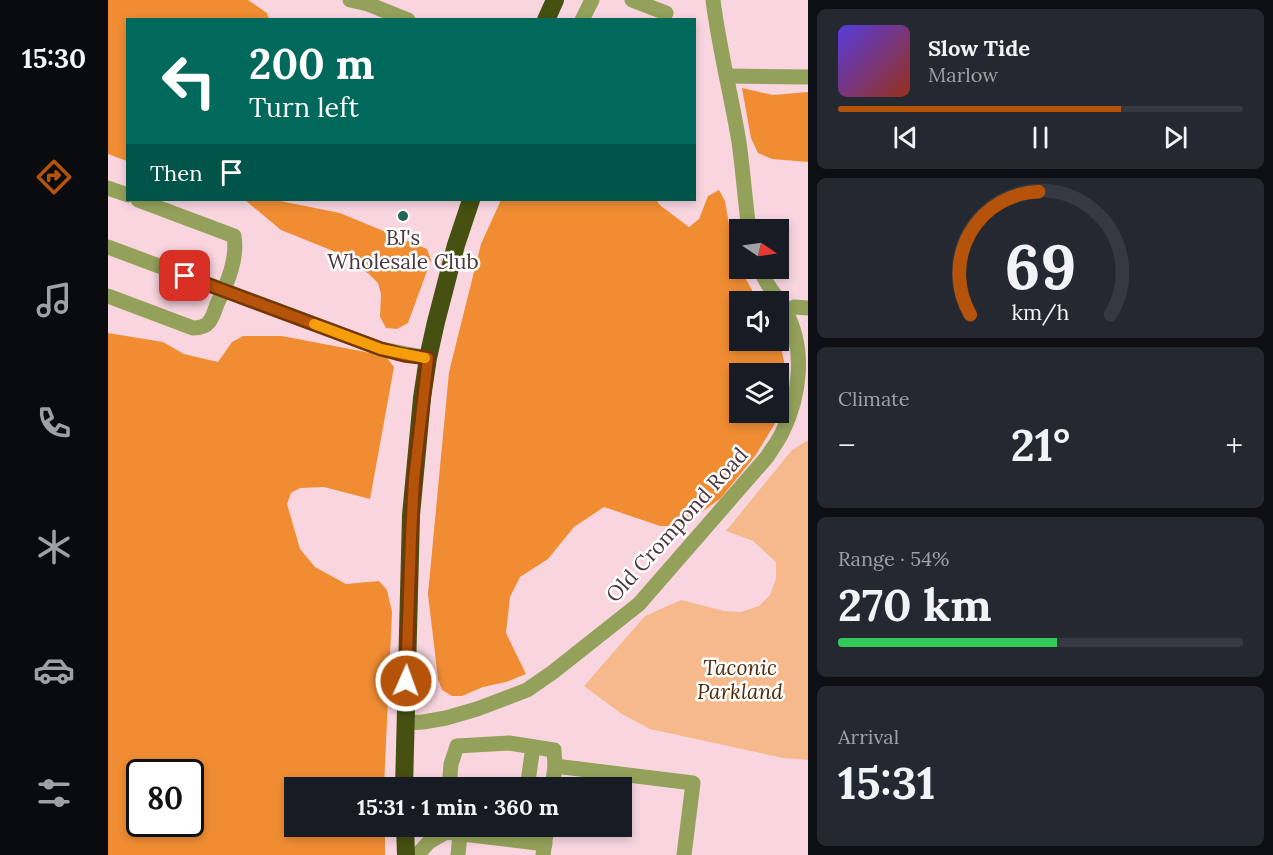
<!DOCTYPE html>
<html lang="en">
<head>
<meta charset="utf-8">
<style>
	:root { --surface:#171b24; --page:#242831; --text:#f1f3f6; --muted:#9ea1a6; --line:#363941; --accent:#b45309 }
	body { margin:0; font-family:Lora,serif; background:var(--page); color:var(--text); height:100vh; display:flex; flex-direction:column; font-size:22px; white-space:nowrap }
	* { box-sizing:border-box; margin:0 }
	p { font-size:20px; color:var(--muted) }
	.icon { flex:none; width:33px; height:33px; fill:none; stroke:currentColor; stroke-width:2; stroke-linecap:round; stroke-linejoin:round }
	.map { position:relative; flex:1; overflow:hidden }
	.side { display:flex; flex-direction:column; gap:9px; padding:9px; background:#0d0f14; width:465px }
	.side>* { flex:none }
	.top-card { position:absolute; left:18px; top:18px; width:570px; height:183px; border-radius:0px; box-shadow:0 3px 9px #0003; background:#00695c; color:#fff; overflow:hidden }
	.needle { width:39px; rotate:103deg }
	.fabs { position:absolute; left:621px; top:219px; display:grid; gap:12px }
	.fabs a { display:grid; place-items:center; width:60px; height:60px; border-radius:0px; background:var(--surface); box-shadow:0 3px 9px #0003; font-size:30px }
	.speed { position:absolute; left:18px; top:759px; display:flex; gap:12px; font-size:30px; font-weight:700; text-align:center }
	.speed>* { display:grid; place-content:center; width:78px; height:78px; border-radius:50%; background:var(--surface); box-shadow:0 3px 9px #0003; line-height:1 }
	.speed .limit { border:3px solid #111; border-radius:9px; background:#fff; color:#111 }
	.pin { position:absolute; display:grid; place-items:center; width:51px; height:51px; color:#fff; margin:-26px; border-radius:12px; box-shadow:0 3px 9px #0006 }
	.me { position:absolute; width:66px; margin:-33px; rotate:2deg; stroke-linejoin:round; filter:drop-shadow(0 0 4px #0008) }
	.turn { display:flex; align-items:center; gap:21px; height:126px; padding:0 24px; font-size:27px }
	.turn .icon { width:78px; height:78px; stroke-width:2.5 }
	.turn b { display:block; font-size:42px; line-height:51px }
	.then { display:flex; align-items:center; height:57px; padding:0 24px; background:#0003; gap:12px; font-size:22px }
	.big { font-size:45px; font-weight:800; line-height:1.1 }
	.side .card { flex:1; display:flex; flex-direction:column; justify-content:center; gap:9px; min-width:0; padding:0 21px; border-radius:9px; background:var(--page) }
	.side .dial { align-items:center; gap:0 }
	.dial svg { height:156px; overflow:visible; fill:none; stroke:var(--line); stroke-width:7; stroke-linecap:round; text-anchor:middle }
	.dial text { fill:var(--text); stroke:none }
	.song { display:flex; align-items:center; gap:18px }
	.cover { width:72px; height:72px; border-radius:9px; background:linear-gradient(135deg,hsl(250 70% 55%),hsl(10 70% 35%)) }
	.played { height:6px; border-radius:3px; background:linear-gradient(90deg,var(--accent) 70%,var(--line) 70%) }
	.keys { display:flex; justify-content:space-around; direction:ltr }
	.heat { display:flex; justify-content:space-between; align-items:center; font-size:33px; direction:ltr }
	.charge { height:9px; border-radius:4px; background:linear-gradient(90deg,#34c759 54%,var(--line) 0) }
	.trip { position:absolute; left:176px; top:777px; width:348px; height:60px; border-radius:0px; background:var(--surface); box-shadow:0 3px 9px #0003; font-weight:800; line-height:60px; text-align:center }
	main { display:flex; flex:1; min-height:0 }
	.menu { display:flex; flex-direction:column; width:108px; justify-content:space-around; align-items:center; background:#090b0e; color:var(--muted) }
	.menu .icon { width:42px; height:42px }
	.menu .current { color:var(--accent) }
	.menu b { font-size:27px; color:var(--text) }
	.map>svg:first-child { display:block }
	.green { fill:#f5b98b }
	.forest { fill:#f08d33; fill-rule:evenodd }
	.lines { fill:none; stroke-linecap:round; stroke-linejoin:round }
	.minor { stroke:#94a15a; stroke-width:15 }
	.highway { stroke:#465010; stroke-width:18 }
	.route-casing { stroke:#753606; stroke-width:15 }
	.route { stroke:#b45309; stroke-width:10 }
	.slow { stroke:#f59e0b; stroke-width:10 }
	.poi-dot { fill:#206658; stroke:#fff; stroke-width:2 }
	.labels { text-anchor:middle; stroke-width:5; stroke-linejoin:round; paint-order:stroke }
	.poi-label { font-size:21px; fill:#4d363d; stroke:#fff }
	.street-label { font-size:21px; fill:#4d363d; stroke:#fff }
	.park-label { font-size:21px; font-style:italic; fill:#512a05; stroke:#fff }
</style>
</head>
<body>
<main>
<nav class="menu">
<b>15:30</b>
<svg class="icon current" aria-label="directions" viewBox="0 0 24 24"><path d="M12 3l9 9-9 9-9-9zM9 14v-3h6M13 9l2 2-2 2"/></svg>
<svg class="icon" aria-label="music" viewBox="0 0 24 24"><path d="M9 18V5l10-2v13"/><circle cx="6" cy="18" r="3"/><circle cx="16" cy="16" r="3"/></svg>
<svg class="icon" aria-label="phone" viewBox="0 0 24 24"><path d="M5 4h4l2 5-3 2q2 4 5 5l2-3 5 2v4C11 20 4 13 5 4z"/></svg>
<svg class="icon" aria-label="climate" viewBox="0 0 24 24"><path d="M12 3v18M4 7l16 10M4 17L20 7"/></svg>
<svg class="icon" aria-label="car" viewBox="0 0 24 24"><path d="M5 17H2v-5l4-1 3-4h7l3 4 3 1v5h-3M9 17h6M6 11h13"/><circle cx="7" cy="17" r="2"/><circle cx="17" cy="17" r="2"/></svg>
<svg class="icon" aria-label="filters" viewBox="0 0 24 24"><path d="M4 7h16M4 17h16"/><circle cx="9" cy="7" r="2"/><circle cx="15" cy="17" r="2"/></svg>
</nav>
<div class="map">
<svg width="700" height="855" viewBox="0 0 700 855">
	<rect width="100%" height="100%" fill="#f9d5e0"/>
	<path class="green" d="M700,440V760L675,758L542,729L514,714L476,686L537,616L573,600L616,611L633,612L651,606L662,595L668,579V562L645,541L618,531L684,450Z"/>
	<g class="forest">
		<path d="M0,0H140L159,13L161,19L20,20L19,161L0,154Z"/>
		<path d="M634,88L665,95L700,92V162L664,159L650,153L643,138Z"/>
		<path d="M611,190L617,201L627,259L650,301L632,302V340H670L671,339L676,361L678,395L671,417L647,456L612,499L574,526H552L496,507L466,527L440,559L412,577L402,597L398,633L418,674L398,682L375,687L354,696H344L334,690L330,679L320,594L341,372L373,244L393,200H548L553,206L581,227L591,219L600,196ZM632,374H670V412H632Z"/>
		<path d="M134,200H167L232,213L319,249L323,260L300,323L289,329L278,328L272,317L273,294L270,283L261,274L230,253L173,230L137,200Z"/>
		<path d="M0,333L55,342L76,354L110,362L124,342L135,336H174L268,354L279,358L286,367L262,499L216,487L192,488L183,493L179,504L192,549L207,567L238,584L271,581L279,590L284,612L276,787L186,788V826L277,827V855H0ZM32,772H82V824H32Z"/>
	</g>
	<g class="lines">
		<g class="minor">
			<path d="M242,0L260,4L300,20"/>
			<path d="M524,0L558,13"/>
			<path d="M605,0C611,48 623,94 631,142C635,171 637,200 641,230"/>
			<path d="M474,20L484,0"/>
			<path d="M619,76L700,77"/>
			<path d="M0,188L20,195"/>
			<path d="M0,247L273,349L320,358"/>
			<path d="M0,296L85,328C91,328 97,327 101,322C105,317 107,310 109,304C119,284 130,259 126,236L30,200"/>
			<path d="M677,311L686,307L700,308"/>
			<path d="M297,723L315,722L338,718L369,709L419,690L445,672L531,604L659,457C664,449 670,441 674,433C692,396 698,350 678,312C670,297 657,285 652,268"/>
			<path d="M447,766L585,783L576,855"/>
			<path d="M341,788L343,764L349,746L401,743L446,750L447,766L444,788"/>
			<path d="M419,788L425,747"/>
			<path d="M324,826L338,832L437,844"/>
			<path d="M309,855L321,842L338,832"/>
			<path d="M350,855L352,834"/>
			<path d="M435,855L439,826"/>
		</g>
		<g class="highway">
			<path d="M438,20L447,0"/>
			<path d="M296,788L303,515L314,398L320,358L328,322L348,245L363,200"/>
			<path d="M297,826L298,855"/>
		</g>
	</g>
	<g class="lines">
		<g class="route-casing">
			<path id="route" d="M77,276L273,349L296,355L320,358L306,479L303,537L298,681"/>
		</g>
		<use href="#route" class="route"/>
		<path class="slow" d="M206,324L273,349L317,358"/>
	</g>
	<circle class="poi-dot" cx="295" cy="216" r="6"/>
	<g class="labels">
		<g class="poi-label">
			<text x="295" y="245">BJ's<tspan x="295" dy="24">Wholesale Club</tspan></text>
		</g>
		<g class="street-label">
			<text transform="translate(569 525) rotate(-48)" y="7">Old Crompond Road</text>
		</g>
		<g class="park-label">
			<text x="632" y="675">Taconic<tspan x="632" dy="24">Parkland</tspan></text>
		</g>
	</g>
</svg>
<div class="fabs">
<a><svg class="needle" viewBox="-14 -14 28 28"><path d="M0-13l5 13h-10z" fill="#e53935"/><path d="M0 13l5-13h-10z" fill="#9ea1a6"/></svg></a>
<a><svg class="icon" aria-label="sound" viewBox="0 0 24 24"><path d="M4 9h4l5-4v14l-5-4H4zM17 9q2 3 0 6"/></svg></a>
<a><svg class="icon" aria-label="layers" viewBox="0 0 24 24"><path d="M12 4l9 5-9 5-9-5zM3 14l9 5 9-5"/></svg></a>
</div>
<div class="speed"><div class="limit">80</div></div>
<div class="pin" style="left:77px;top:276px;background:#d93025"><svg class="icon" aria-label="arrive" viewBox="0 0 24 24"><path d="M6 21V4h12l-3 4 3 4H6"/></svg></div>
<svg class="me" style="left:298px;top:681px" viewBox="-20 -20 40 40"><circle r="17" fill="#b45309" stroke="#fff" stroke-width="3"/><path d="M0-11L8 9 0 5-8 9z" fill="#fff"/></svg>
<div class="trip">15:31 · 1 min · 360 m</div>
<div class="top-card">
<div class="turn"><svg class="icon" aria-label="left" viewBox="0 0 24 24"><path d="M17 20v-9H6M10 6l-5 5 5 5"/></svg><div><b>200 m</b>Turn left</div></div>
<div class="then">Then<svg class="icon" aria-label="arrive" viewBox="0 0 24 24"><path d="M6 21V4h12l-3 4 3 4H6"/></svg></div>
</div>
</div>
<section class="side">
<div class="card">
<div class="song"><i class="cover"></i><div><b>Slow Tide</b><p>Marlow</p></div></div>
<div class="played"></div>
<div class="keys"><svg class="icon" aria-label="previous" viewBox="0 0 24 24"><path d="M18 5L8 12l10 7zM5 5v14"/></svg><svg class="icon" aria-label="pause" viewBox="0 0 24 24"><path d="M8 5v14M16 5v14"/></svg><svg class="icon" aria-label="next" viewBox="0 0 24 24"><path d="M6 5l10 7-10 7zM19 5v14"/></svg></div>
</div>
<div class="card dial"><svg viewBox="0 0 100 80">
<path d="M14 69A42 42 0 1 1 86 69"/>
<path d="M14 69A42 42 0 0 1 49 6" stroke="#b45309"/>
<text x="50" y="56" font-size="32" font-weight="700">69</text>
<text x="50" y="72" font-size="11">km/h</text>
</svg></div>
<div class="card"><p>Climate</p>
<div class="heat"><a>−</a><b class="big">21°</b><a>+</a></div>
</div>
<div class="card"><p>Range · 54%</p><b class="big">270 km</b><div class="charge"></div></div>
<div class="card"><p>Arrival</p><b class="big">15:31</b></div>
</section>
</main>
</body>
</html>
